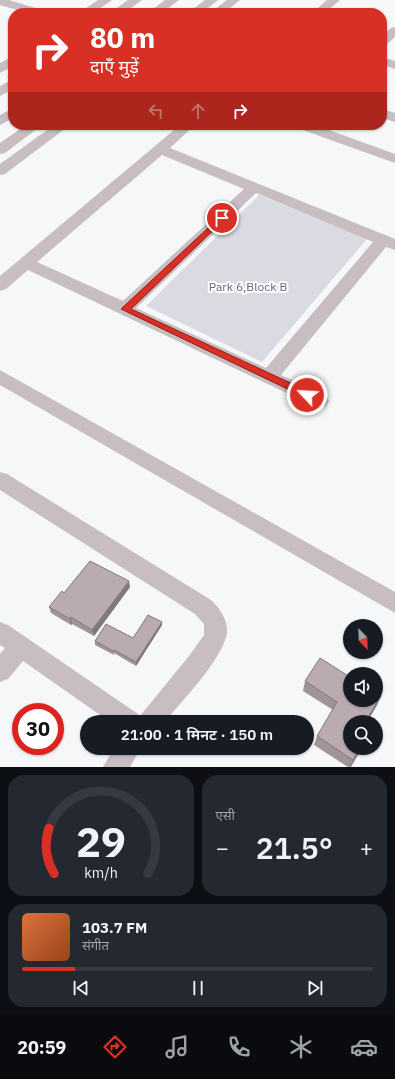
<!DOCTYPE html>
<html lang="hi">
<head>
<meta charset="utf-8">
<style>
	:root { --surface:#171b24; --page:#242831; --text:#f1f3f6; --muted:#9ea1a6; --line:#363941; --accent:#d93025 }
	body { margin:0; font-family:"IBM Plex Sans","Noto Sans Devanagari",sans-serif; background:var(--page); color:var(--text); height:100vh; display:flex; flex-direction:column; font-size:15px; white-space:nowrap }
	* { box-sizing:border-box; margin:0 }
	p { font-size:13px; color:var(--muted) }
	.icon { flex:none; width:22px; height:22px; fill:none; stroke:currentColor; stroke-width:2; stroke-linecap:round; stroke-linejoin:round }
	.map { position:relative; height:767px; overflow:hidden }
	.side { display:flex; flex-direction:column; gap:8px; padding:8px; background:#0d0f14; flex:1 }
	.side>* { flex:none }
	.guide { position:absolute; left:8px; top:8px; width:379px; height:122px; border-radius:16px; box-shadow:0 1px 3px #0004; background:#d93025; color:#fff; overflow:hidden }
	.needle { width:26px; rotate:157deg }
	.controls { position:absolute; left:343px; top:619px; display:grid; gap:8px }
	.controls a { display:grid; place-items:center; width:40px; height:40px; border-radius:50%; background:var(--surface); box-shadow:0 1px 3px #0004; font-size:20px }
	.speed { position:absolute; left:12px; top:703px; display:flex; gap:8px; font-size:20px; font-weight:700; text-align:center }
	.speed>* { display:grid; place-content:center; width:52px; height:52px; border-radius:50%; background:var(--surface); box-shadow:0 1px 3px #0004; line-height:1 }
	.speed .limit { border:6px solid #d22; background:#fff; color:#111 }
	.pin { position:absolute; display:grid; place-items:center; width:34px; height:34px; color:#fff; margin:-17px; border:2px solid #fff; border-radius:50%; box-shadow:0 1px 4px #0007 }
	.me { position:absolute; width:44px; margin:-22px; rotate:295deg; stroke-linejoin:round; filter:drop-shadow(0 0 3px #0008) }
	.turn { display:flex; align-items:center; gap:14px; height:84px; padding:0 16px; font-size:18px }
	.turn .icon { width:52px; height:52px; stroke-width:2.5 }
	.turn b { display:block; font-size:28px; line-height:34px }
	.lanes { display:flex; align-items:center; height:38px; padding:0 16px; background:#0003; justify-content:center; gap:20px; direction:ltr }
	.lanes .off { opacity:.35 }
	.big { font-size:30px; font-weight:600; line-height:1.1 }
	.side .tile { flex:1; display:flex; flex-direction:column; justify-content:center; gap:6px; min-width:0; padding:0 14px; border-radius:16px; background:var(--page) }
	.side .dial { align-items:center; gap:0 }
	.dial svg { height:104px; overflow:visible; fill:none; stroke:var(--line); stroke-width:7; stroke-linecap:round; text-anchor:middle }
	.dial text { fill:var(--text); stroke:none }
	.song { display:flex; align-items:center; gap:12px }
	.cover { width:48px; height:48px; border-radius:6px; background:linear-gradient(135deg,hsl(20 70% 55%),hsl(20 70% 35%)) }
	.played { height:4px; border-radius:2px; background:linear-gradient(90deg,var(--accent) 15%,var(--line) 15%) }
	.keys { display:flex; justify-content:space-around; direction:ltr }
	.heat { display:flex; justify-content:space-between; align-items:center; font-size:22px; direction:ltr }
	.side .tiles { flex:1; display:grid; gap:8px; grid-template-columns:1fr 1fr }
	.tile:last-child { grid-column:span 2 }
	.trip { position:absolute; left:80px; top:715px; width:234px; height:40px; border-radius:20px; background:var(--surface); box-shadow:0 1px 3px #0004; font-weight:600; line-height:40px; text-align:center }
	.menu { display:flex; height:64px; justify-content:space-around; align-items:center; background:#090b0e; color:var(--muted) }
	.menu .icon { width:28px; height:28px }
	.menu .selected { color:var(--accent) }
	.menu b { font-size:18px; color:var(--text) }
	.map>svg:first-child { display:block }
	.green { fill:#d9dae2 }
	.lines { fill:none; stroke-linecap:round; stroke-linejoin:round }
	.minor { fill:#c8bec2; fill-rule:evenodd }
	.wall { fill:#a09399 }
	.shaded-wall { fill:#82787d }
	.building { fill:#baabb2; stroke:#82787d }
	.route { fill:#d93025; stroke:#8d1f18 }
	.labels { text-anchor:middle; stroke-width:4; stroke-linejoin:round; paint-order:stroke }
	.park-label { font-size:12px; fill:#65657e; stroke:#fff }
</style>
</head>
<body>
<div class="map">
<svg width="395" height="767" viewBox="0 0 395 767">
	<rect width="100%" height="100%" fill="#f5f7f8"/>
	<path class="green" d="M259,195L367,239L262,362L146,306Z"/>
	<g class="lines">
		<g class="minor">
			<path d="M0,0H9L45,11L47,13H28L0,5Z"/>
			<path d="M98,0H112L93,13H79Z"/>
			<path d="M128,0H142L124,13H110Z"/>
			<path d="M165,0H179L162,13H148Z"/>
			<path d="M205,0H218L202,13H188Z"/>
			<path d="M227,0H240L224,13H210Z"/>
			<path d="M327,0H340L325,13H312Z"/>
			<path d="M395,27V37L386,45L382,46V36L391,28Z"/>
			<path d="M13,56V66L0,73V63Z"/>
			<path d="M382,57L395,61V69L382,65Z"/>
			<path d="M13,79V89L0,96V86Z"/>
			<path d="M13,108V118L0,125V115Z"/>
			<path d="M382,109L395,113V122L382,118Z"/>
			<path d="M26,125H42L5,153L0,154V143Z"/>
			<path d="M54,125H70L5,174L0,175V164Z"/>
			<path d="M180,125H195L170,148L395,239V250L386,247L281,375L326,396L329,401L326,406L320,408L314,406L28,270L6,289L0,291V276ZM162,155L244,189L123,301L37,262ZM256,193L373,242L266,368L136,308Z"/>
			<path d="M295,125H315L395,154V163L297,128Z"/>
			<path d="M0,370L395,592V613L0,385Z"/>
			<path d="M0,472L7,474L211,600C219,607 228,620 227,632C225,656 181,703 164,722H110L23,661L8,679L0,682V654L5,648L0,645V622L8,625L138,714L140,716L189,656L204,635V624L195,614L0,490Z"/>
			<path d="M114,748H141L130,767H103Z"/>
		</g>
	</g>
	<g class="wall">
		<path d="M130,587L94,636L72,624L71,625L51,613L49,607L64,593Z"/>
		<path d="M162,622V625L136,666L114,653V655L95,645V641L133,638Z"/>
		<path d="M305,681L377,705L368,720L362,748L351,767H348L314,745L317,736L333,710L303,691Z"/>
	</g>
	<g class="shaded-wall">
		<path d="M129,581L130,587L94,636L92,630Z"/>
		<path d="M71,617L72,624L71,625L70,619Z"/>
		<path d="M162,622V625L136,666V662Z"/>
		<path d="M381,696L377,705L367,722V719Z"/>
		<path d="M360,748H362L350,767L353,760Z"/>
	</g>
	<g class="building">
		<path d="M90,561L129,581L92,630L71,617L70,619L49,607L62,591L64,593Z"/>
		<path d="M148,615L162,622L136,662L114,650L113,651L95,641L106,624L133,638Z"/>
		<path d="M320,658L350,677V700H376V693L381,696L367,719L372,722H350V748H360L353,760L317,736L337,702L305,681Z"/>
	</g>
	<path class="route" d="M222,215L224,216V220L131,309L310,392V397H304L121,309Z"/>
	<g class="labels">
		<g class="park-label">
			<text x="248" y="291">Park 6,Block B</text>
		</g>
	</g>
</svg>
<div class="controls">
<a><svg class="needle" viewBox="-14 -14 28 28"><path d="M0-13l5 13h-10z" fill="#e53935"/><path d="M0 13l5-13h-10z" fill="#9ea1a6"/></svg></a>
<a><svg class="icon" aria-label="sound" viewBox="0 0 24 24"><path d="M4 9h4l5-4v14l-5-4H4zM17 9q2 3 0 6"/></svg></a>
<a><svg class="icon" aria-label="search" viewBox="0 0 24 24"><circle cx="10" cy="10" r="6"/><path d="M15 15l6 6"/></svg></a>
</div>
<div class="speed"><div class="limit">30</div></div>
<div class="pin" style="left:222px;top:218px;background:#d93025"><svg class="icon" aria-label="arrive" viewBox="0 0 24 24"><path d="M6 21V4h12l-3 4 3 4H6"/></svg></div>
<svg class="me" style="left:307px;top:395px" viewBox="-20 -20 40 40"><circle r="17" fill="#d93025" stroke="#fff" stroke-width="3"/><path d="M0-11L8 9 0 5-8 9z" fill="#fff"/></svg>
<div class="trip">21:00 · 1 मिनट · 150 m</div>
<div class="guide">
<div class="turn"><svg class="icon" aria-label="right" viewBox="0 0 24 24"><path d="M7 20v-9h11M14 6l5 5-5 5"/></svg><div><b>80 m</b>दाएँ मुड़ें</div></div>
<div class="lanes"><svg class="icon off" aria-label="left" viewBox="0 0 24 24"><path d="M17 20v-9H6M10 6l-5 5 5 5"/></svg><svg class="icon off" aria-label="ahead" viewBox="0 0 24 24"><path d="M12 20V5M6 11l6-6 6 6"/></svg><svg class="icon" aria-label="right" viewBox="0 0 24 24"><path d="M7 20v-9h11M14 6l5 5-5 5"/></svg></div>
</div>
</div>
<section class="side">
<div class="tiles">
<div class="tile dial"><svg viewBox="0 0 100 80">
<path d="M14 69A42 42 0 1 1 86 69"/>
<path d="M14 69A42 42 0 0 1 10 34" stroke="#d93025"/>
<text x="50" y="56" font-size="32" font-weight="700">29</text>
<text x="50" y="72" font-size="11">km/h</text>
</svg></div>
<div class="tile"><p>एसी</p>
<div class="heat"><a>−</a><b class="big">21.5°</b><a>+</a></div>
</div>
<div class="tile">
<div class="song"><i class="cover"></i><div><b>103.7 FM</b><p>संगीत</p></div></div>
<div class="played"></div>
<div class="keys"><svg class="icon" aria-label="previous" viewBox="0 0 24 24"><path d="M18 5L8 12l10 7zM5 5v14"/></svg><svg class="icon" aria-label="pause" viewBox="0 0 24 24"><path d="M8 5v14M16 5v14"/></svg><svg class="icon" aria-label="next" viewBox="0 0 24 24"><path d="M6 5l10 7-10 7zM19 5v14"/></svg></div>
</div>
</div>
</section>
<nav class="menu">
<b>20:59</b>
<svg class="icon selected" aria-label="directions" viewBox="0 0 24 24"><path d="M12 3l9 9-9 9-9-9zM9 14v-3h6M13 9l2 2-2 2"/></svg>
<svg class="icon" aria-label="music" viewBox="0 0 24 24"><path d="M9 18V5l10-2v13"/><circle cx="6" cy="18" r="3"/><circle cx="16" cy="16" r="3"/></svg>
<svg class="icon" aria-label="phone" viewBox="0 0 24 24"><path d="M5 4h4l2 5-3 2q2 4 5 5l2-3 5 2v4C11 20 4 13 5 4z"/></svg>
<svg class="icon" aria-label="climate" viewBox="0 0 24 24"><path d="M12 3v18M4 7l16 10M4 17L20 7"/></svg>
<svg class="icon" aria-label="car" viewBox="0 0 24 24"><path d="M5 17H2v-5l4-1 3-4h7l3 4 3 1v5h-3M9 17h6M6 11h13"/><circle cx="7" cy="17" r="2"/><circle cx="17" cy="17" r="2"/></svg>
</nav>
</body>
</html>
